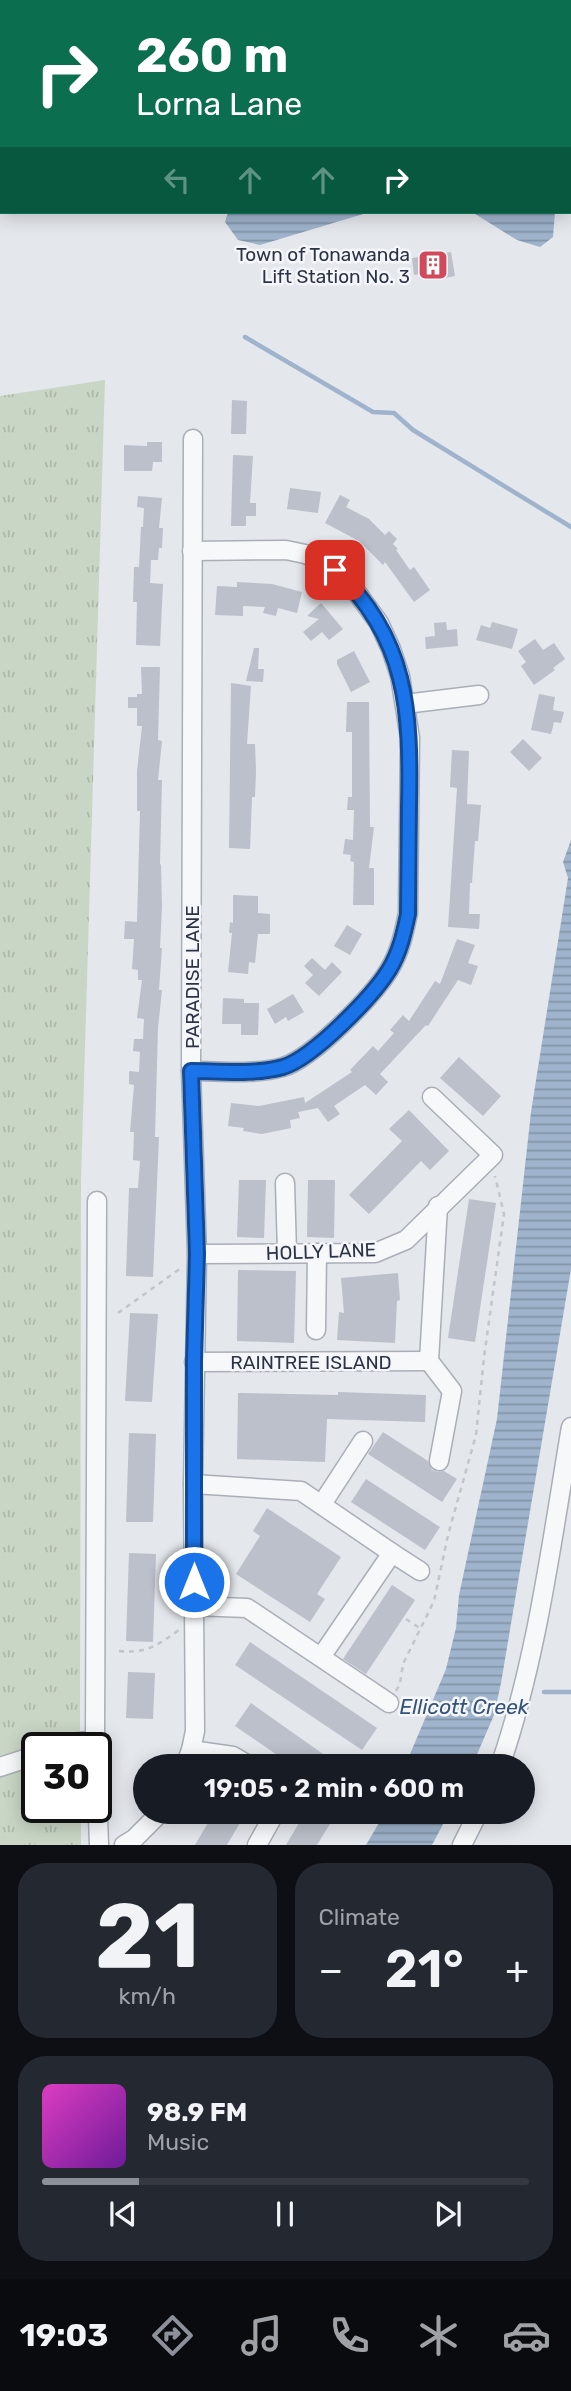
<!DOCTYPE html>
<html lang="en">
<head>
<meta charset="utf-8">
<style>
	:root { --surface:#171b24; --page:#242831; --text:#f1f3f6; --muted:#9ea1a6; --line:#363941; --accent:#8c9099 }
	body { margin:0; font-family:Rubik,sans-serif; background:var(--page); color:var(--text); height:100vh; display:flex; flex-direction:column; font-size:26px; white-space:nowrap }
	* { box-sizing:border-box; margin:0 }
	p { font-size:23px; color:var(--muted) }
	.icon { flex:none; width:38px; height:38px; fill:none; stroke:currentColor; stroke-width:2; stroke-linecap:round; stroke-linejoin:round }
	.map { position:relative; height:1845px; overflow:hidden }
	.side { display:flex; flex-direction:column; gap:18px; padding:18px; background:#0d0f14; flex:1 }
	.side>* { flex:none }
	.guide { position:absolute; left:0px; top:0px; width:572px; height:214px; box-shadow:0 4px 18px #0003; background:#0b6e4f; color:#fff; overflow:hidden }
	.speed { position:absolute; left:21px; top:1732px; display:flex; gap:14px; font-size:35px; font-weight:700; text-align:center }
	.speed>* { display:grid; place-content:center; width:91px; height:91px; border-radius:50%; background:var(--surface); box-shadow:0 4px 18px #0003; line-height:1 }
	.speed .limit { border:4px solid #111; border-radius:10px; background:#fff; color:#111 }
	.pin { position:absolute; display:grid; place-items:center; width:60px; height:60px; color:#fff; margin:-30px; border-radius:14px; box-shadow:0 4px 10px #0006 }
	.me { position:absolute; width:77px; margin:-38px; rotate:0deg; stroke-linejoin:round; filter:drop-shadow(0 0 5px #0008) }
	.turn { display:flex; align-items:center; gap:24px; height:147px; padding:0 21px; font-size:32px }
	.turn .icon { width:91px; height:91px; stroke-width:2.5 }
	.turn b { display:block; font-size:49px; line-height:60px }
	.lanes { display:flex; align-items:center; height:66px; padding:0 21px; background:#0003; justify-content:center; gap:35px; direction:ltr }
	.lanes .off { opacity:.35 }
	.big { font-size:52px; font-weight:600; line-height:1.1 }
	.side .widget { flex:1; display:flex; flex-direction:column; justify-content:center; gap:10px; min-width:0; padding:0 24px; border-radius:28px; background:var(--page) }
	.side .dial { align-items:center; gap:0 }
	.dial b { font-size:91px; line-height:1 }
	.song { display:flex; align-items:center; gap:21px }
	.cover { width:84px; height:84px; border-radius:10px; background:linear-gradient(135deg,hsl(310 70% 55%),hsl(280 70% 35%)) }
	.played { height:7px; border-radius:4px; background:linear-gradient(90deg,var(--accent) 20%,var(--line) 20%) }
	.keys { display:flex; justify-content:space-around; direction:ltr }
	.heat { display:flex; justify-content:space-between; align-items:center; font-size:38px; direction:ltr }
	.side .tiles { flex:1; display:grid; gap:18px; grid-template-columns:1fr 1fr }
	.widget:last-child { grid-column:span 2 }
	.trip { position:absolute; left:133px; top:1754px; width:402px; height:70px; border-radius:35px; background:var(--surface); box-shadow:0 4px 18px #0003; font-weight:600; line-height:70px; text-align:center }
	.tab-bar { display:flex; height:112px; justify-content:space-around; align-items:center; background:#090b0e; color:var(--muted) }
	.tab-bar .icon { width:49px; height:49px }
	.tab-bar .current { color:var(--accent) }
	.tab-bar b { font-size:32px; color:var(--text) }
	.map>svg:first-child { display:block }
	.grass { fill:url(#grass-tufts) }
	.water { fill:url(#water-rules) }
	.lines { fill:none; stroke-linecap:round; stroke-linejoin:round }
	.stream { stroke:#9fb4cc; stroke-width:4.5 }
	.building { fill:#bbc0ca }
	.minor-casing { stroke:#a9aeb7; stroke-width:21 }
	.path { stroke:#c2c5cb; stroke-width:2.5; stroke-dasharray:5 5; stroke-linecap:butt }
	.minor { stroke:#f7f8fa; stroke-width:18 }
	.route-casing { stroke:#114b97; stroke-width:18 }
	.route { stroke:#1a73e8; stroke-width:12 }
	.labels { text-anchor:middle; stroke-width:5; stroke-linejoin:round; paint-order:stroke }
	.poi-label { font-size:19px; fill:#2b3445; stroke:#f4f6f9; text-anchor:end }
	.street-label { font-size:19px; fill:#2b3445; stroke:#f4f6f9 }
	.water-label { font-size:21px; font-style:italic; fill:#34527a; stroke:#f4f6f9 }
</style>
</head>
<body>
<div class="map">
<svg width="571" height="1845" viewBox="0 0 571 1845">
	<defs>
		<pattern id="grass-tufts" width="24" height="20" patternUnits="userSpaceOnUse" patternTransform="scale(1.75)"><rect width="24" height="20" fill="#c9d6c5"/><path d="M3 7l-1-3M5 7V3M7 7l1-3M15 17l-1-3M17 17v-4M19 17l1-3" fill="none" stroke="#adb8ab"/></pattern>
		<pattern id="water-rules" width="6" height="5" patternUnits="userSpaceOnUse" patternTransform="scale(1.75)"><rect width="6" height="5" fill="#9fb4cc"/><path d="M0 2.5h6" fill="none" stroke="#8293a7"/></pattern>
	</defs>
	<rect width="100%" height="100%" fill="#e4e7ec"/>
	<path class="grass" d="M105,380L81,1181L80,1748H37V1808H81V1845H0V396Z"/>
	<g class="water">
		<path d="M228,212H370L260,245L238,240L225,222Z"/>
		<path d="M472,212H555L553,237L540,247L517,240Z"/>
		<path d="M571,840V1269L501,1683L494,1715L472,1766H405L446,1669L456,1628L459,1595L497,1419L531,1112L568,878L563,862Z"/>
		<path d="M386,1811H450L432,1845H366Z"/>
	</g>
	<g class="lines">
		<g class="stream">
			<path d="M245,337L373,412L394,413L413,430L571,527"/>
			<path d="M544,1692H571"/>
		</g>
	</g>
	<g class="building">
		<path d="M451,252L455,276L435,280L434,272L414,275L412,258Z"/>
		<path d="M232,400L247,401L246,434H231Z"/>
		<path d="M147,442H162V462H153L152,471H124V445L147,446Z"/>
		<path d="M233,455L253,456L250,503H256V516H246V526H231Z"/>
		<path d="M290,488L321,492L318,513L287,509Z"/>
		<path d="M340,495L350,500L346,507L369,519L385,535L389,531L397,539L393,544L398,549L396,550L410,570L414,567L430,590L414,602L385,562L383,565L359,541L325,523Z"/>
		<path d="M138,496L162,498L159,528H163L162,548H159L158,560H151L150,583L163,584L160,646L136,645L137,602H133L134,567H139L141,527H143L144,508L137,507Z"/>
		<path d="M237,582L272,584L302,592L297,613L278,608L276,616L263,613L265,607L243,606V616L215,615L217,586L237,587Z"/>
		<path d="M321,603L343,629L329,640L322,632L311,641L303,632L319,619L307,616Z"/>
		<path d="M446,622L447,630L457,629L458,646L426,649L425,637L435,636L434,623Z"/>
		<path d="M492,622L518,629L512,649L476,640L481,625L490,628Z"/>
		<path d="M535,639L543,650L554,643L565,659L553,668L555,670L534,685L521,666L526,662L518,651Z"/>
		<path d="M254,648H259L258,669H264L263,682L246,681Z"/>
		<path d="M354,651L370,682L351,692L337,664V660Z"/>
		<path d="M141,667H160L158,740L162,741L158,780H162L160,864L161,865L162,907L160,948H162L159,990H162L158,1028L155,1137H159L153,1277L126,1276L129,1188H138L140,1161L133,1160L134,1132H130L134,1085L129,1084V1071L139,1072L140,1052L133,1051L134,1039H143L144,1019L137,1018L142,980H138V970L132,969L134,939H124L125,921L137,922L140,811H137V771L142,726H137V708H128V697H137V694H142Z"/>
		<path d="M231,683L251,686L247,744H255L256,771L255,797H252L250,849L229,848Z"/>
		<path d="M539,694L555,697L553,710L564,712L561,723L554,722L551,734L531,730Z"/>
		<path d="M347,702H369L370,827H374L369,868H374V905H353L354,862L350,861L351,855L343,854L345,839L353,840L354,810H347L348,797H352V732H346Z"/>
		<path d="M523,739L542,758L529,771L510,752Z"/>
		<path d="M452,750L469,751L467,804L481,805L478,841H475L472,883H470L469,914H480L479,929L448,927L457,788L450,787Z"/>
		<path d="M233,895L258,896V913L270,914V934H258L255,963L249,962L248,974L228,972L232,933H229L230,922L233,923Z"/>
		<path d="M347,925L362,934L350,955L334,946Z"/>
		<path d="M457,939L475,945L468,963L478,966L471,985L458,980L428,1026L426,1025L380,1074L388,1082L376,1095L365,1085L334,1106L340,1114L328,1122L318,1108L298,1112L300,1118L290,1120L291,1128L262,1134L243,1131L244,1128L228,1126L231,1103L259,1106L304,1097L305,1103L352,1072L350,1070L373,1046L378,1051L394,1033L390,1030L403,1015L409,1021L435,981L440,984Z"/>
		<path d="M312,958L325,970L332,962L342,972L319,996L305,983L313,975L304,966Z"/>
		<path d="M293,994L304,1012L288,1021L286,1017L275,1024L267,1009Z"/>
		<path d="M223,998L244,999V1003H259L258,1035H241V1024H222Z"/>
		<path d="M459,1057L501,1096L483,1116L440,1078Z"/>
		<path d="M409,1110L449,1151L430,1170L421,1161L369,1214L349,1195L402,1141L389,1129Z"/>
		<path d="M239,1180H266L264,1238L237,1237Z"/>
		<path d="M308,1180H335L334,1238L307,1237Z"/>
		<path d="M469,1199L496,1203L475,1342L448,1338Z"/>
		<path d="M238,1270L296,1271L294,1343L237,1341Z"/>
		<path d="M398,1273L400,1300L397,1301L395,1343L337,1340L339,1312L344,1313L341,1278Z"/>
		<path d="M130,1313L158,1314L152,1402L125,1401Z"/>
		<path d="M338,1392L426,1395L425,1422L327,1419L325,1462L237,1459L238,1393L338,1395Z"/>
		<path d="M383,1432L428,1461L432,1470L438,1472L444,1471L457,1479L442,1502L368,1454Z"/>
		<path d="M129,1433L156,1434L153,1522H126Z"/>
		<path d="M366,1479L440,1527L425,1550L351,1502Z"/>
		<path d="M267,1508L341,1557L317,1594L325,1599L310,1622L236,1574L260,1536L253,1531Z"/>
		<path d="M129,1553L156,1554L153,1642L126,1641Z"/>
		<path d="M392,1585L415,1600L366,1674L343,1659Z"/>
		<path d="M250,1642L377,1728L362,1750L235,1665Z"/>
		<path d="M128,1672L155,1673L153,1719L126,1718Z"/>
		<path d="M251,1703L323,1754L315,1766H293L235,1726Z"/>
		<path d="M215,1811H247L227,1845H195Z"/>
		<path d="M306,1811H338L317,1845H286Z"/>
	</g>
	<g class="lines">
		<g class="minor-casing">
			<g id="minor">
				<path d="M405,704L479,695"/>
				<path d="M191,1071C221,1071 254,1075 283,1067C313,1058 373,996 389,970C400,952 404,933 408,913L410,738L400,676L391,649L379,623L352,586L335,570L322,561L305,554L286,550L192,551"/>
				<path d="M285,1183L287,1253"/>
				<path d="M438,1206L429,1361L452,1391L439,1461"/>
				<path d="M197,1254L375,1253L406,1240L493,1155L432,1097"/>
				<path d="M316,1330L317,1253"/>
				<path d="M194,1362L429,1361"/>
				<path d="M193,1484L301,1491L392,1553L321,1657"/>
				<path d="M322,1504L363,1441"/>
				<path d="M392,1553L420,1571"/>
				<path d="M194,1606L247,1608L389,1703"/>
				<path d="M95,1740L97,1201"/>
				<path d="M56,1748L72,1743L95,1740L96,1748"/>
				<path d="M191,1750L233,1756L250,1766"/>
				<path d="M96,1764L99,1845"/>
				<path d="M185,1766L191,1750L195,1731L193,1484L197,1254L191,1071L193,439"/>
				<path d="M500,1766C537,1659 552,1539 571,1427"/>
				<path d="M0,1767L37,1755"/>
				<path d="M124,1845L134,1839L162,1811"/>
				<path d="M257,1845L276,1811"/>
				<path d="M462,1845L479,1811"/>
			</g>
		</g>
		<g class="path">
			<path d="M118,1313L181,1268"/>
			<path d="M406,1619L421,1629"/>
			<path d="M119,1651C146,1654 158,1645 179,1630"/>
			<path d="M396,1691L400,1684L403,1664L434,1601L448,1535L476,1435L484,1357L504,1214L495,1176"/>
		</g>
		<use href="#minor" class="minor"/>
	</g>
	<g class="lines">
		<g class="route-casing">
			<path id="route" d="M194,1582V1362L197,1254L191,1071C221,1071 254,1075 283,1067C313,1058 373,996 389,970C400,952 404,933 408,914C408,878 409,842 409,806C411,712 408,638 335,570"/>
		</g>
		<use href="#route" class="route"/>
	</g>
	<defs>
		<g id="building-square" transform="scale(1.575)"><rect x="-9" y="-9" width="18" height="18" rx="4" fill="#d1495b" stroke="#f4f6f9"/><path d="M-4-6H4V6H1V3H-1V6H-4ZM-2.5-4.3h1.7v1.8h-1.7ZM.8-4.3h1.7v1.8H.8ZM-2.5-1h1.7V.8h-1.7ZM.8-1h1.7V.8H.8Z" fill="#fff"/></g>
	</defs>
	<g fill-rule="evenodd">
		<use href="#building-square" x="433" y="265"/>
	</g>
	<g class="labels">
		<g class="poi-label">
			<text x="410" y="261">Town of Tonawanda<tspan x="410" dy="22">Lift Station No. 3</tspan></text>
		</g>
		<g class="street-label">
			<text transform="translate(192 977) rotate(-90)" y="7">PARADISE LANE</text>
			<text transform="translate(321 1251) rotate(-2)" y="7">HOLLY LANE</text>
			<text x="311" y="1369">RAINTREE ISLAND</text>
		</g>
		<g class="water-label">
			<text x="464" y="1714">Ellicott Creek</text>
		</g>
	</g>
</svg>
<div class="speed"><div class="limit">30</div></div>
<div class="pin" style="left:335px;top:570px;background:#d93025"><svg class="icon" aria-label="arrive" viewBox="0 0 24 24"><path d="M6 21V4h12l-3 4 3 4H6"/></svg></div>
<svg class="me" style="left:194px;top:1582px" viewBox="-20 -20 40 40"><circle r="17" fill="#1a73e8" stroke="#fff" stroke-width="3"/><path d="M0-11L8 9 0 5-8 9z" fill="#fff"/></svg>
<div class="trip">19:05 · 2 min · 600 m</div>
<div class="guide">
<div class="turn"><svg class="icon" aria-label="right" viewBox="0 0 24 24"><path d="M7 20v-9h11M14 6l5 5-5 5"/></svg><div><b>260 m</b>Lorna Lane</div></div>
<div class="lanes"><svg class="icon off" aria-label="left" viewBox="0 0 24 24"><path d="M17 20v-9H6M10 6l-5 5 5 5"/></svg><svg class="icon off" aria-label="ahead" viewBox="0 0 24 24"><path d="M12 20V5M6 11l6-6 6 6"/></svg><svg class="icon off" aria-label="ahead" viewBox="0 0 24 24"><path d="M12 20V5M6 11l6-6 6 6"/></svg><svg class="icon" aria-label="right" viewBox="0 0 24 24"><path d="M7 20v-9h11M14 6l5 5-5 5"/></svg></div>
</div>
</div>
<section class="side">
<div class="tiles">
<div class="widget dial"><b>21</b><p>km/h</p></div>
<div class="widget"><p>Climate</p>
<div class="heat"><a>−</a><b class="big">21°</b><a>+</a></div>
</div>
<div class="widget">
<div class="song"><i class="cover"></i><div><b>98.9 FM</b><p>Music</p></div></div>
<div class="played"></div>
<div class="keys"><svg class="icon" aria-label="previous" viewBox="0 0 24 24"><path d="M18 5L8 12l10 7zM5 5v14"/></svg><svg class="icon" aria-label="pause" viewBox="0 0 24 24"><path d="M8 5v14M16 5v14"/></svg><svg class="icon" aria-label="next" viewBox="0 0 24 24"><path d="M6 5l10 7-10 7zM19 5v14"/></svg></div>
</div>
</div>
</section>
<nav class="tab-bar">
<b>19:03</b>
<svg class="icon current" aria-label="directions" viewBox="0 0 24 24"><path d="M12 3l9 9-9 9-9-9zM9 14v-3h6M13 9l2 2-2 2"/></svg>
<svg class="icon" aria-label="music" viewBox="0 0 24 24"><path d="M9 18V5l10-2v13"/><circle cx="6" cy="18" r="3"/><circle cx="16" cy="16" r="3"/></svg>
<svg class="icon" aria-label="phone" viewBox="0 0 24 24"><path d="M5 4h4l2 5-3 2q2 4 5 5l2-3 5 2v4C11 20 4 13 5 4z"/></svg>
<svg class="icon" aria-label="climate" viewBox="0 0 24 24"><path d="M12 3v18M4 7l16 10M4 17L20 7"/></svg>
<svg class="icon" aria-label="car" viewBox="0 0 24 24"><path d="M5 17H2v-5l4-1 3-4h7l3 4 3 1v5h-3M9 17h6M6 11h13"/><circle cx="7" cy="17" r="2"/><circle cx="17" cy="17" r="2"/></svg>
</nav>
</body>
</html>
